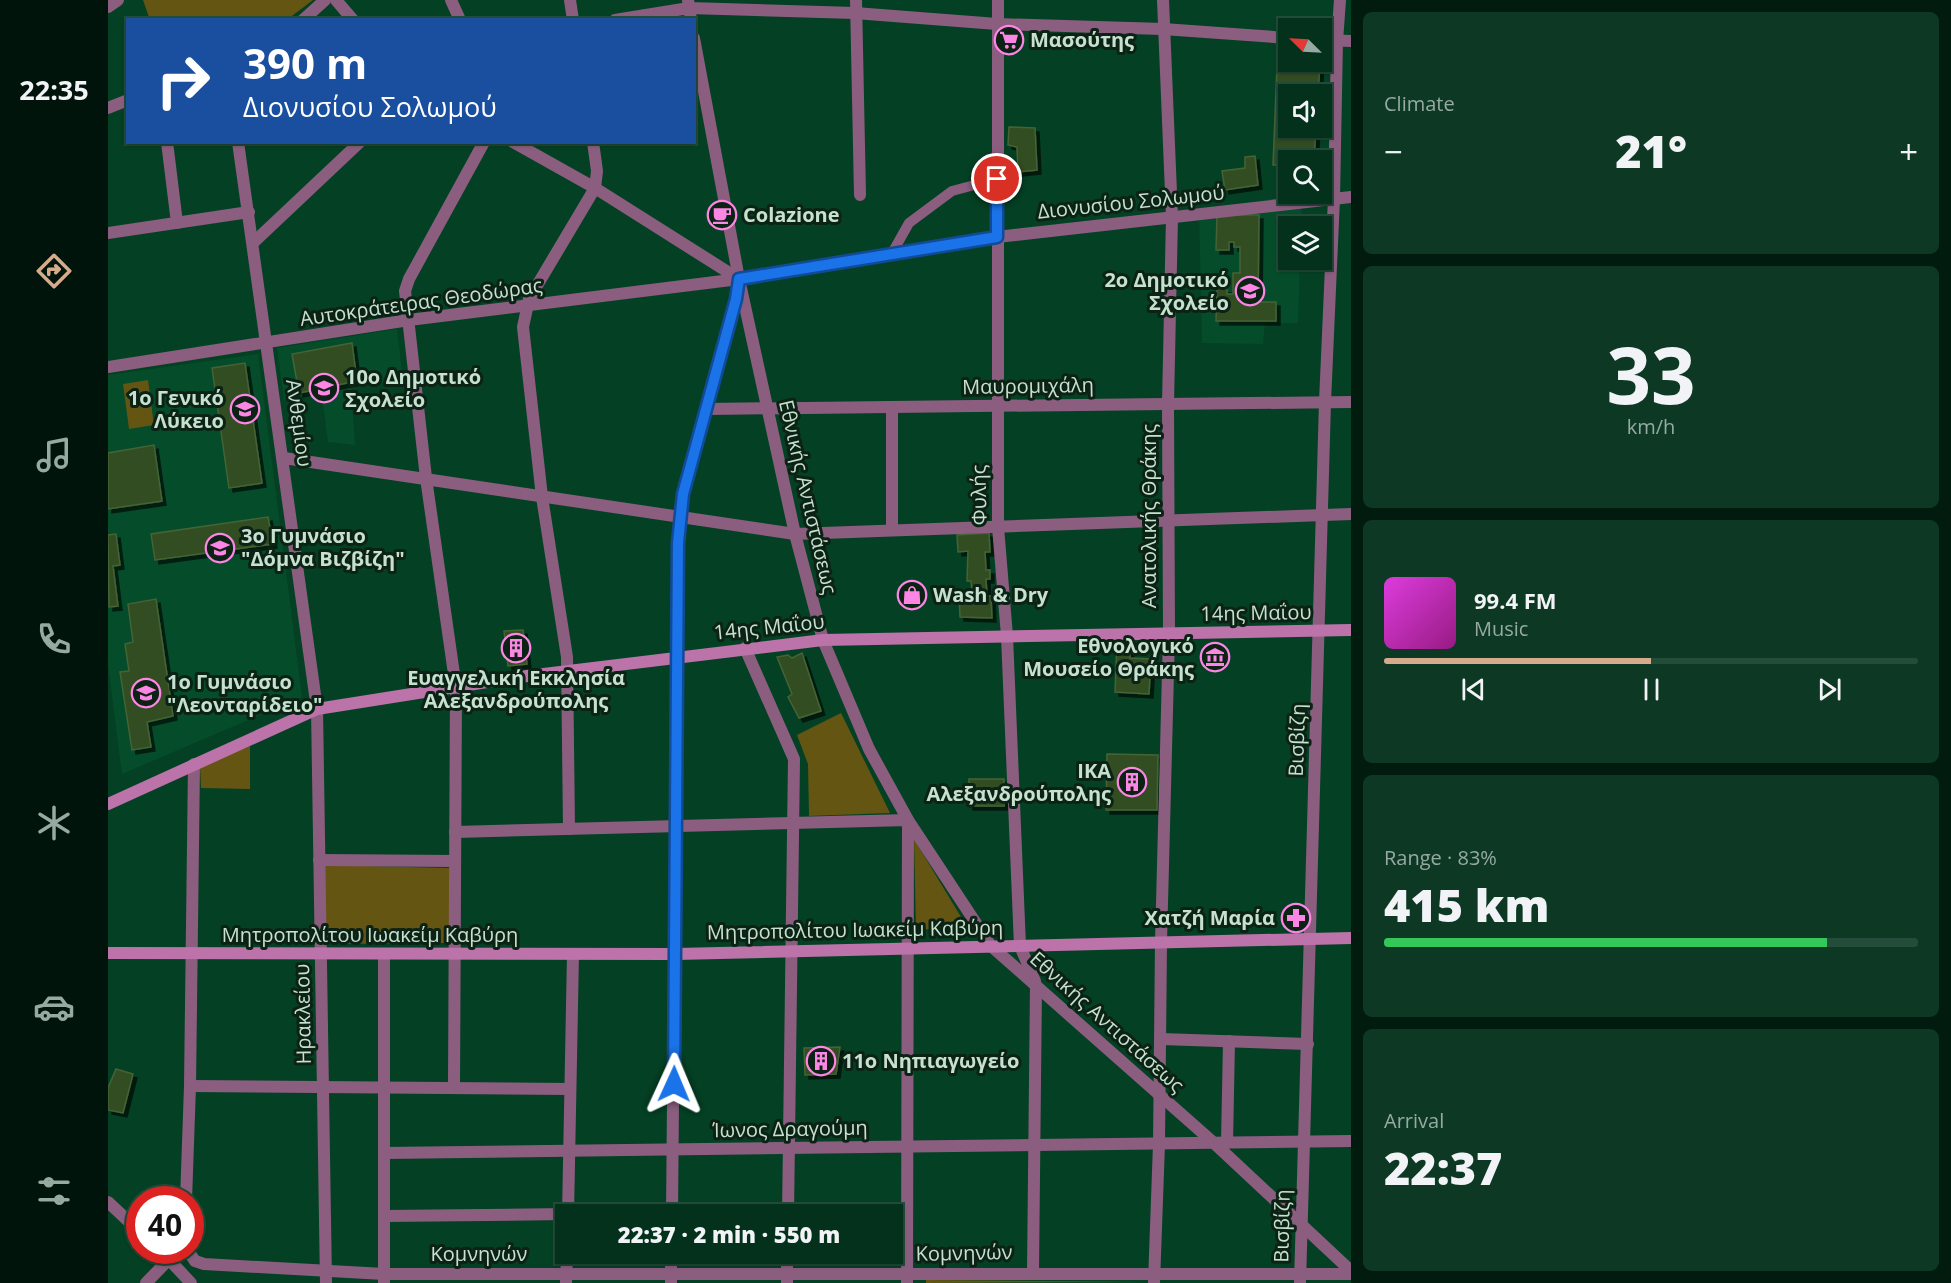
<!DOCTYPE html>
<html lang="en">
<head>
<meta charset="utf-8">
<style>
	:root { --surface:#03311b; --page:#0d3924; --text:#f1f3f6; --muted:#97a9a3; --line:#244c3a; --accent:#d6ab8b }
	body { margin:0; font-family:"Open Sans",sans-serif; background:var(--page); color:var(--text); height:100vh; display:flex; flex-direction:column; font-size:22px; white-space:nowrap }
	* { box-sizing:border-box; margin:0 }
	p { font-size:20px; color:var(--muted) }
	.icon { flex:none; width:33px; height:33px; fill:none; stroke:currentColor; stroke-width:2; stroke-linecap:round; stroke-linejoin:round }
	.map { position:relative; flex:1; overflow:hidden }
	.drawer { display:flex; flex-direction:column; gap:12px; padding:12px; background:#021b0f; width:600px }
	.drawer>* { flex:none }
	.hud { position:absolute; left:18px; top:18px; width:570px; height:126px; border-radius:0px; box-shadow:0 2px 4px #0004,0 0 0 2px var(--line); background:#1a4fa0; color:#fff; overflow:hidden }
	.needle { width:39px; rotate:294deg }
	.controls { position:absolute; left:1170px; top:18px; display:grid; gap:12px }
	.controls a { display:grid; place-items:center; width:54px; height:54px; border-radius:0px; background:var(--surface); box-shadow:0 2px 4px #0004,0 0 0 2px var(--line); font-size:30px }
	.speed { position:absolute; left:18px; top:1186px; display:flex; gap:12px; font-size:30px; font-weight:700; text-align:center }
	.speed>* { display:grid; place-content:center; width:78px; height:78px; border-radius:50%; background:var(--surface); box-shadow:0 2px 4px #0004,0 0 0 2px var(--line); line-height:1 }
	.speed .limit { border:9px solid #d22; background:#fff; color:#111 }
	.pin { position:absolute; display:grid; place-items:center; width:51px; height:51px; color:#fff; margin:-26px; border:3px solid #fff; border-radius:50%; box-shadow:0 2px 6px #0007 }
	.me { position:absolute; width:66px; margin:-33px; rotate:1deg; stroke-linejoin:round; filter:drop-shadow(0 0 4px #0008) }
	.turn { display:flex; align-items:center; gap:21px; height:126px; padding:0 18px; font-size:27px }
	.turn .icon { width:78px; height:78px; stroke-width:2.5 }
	.turn b { display:block; font-size:42px; line-height:51px }
	.big { font-size:45px; font-weight:800; line-height:1.1 }
	.drawer .widget { flex:1; display:flex; flex-direction:column; justify-content:center; gap:9px; min-width:0; padding:0 21px; border-radius:9px; background:var(--page) }
	.drawer .dial { align-items:center; gap:0 }
	.dial b { font-size:78px; line-height:1 }
	.song { display:flex; align-items:center; gap:18px }
	.cover { width:72px; height:72px; border-radius:9px; background:linear-gradient(135deg,hsl(300 70% 55%),hsl(310 70% 35%)) }
	.played { height:6px; border-radius:3px; background:linear-gradient(90deg,var(--accent) 50%,var(--line) 50%) }
	.keys { display:flex; justify-content:space-around; direction:ltr }
	.heat { display:flex; justify-content:space-between; align-items:center; font-size:33px; direction:ltr }
	.charge { height:9px; border-radius:4px; background:linear-gradient(90deg,#34c759 83%,var(--line) 0) }
	.trip { position:absolute; left:447px; top:1204px; width:348px; height:60px; border-radius:0px; background:var(--surface); box-shadow:0 2px 4px #0004,0 0 0 2px var(--line); font-weight:800; line-height:60px; text-align:center }
	main { display:flex; flex:1; min-height:0 }
	.tabs { display:flex; flex-direction:column; width:108px; justify-content:space-around; align-items:center; background:#01140b; color:var(--muted) }
	.tabs .icon { width:42px; height:42px }
	.tabs .active { color:var(--accent) }
	.tabs b { font-size:27px; color:var(--text) }
	.map>svg:first-child { display:block }
	.built { fill:#044c2a }
	.green { fill:#645512 }
	.building { fill:#314e22; stroke:#456336; stroke-width:1.5; filter:url(#shadow) }
	.lines { fill:none; stroke-linecap:round; stroke-linejoin:round }
	.pedestrian { stroke:#8b5e80; stroke-width:10 }
	.minor { stroke:#8b5e80; stroke-width:12 }
	.tertiary { stroke:#8b5e80; stroke-width:12 }
	.secondary { stroke:#bb73aa; stroke-width:12 }
	.route-casing { stroke:#114b97; stroke-width:15 }
	.route { stroke:#1a73e8; stroke-width:10 }
	.labels { text-anchor:middle; stroke-width:6; stroke-linejoin:round; paint-order:stroke }
	.poi-label { font-size:20px; font-weight:bold; fill:#c6e1cf; stroke:#0c2215; text-anchor:start }
	.street-label { font-size:20px; fill:#c6e1cf; stroke:#0c2215 }
</style>
</head>
<body>
<main>
<nav class="tabs">
<b>22:35</b>
<svg class="icon active" aria-label="directions" viewBox="0 0 24 24"><path d="M12 3l9 9-9 9-9-9zM9 14v-3h6M13 9l2 2-2 2"/></svg>
<svg class="icon" aria-label="music" viewBox="0 0 24 24"><path d="M9 18V5l10-2v13"/><circle cx="6" cy="18" r="3"/><circle cx="16" cy="16" r="3"/></svg>
<svg class="icon" aria-label="phone" viewBox="0 0 24 24"><path d="M5 4h4l2 5-3 2q2 4 5 5l2-3 5 2v4C11 20 4 13 5 4z"/></svg>
<svg class="icon" aria-label="climate" viewBox="0 0 24 24"><path d="M12 3v18M4 7l16 10M4 17L20 7"/></svg>
<svg class="icon" aria-label="car" viewBox="0 0 24 24"><path d="M5 17H2v-5l4-1 3-4h7l3 4 3 1v5h-3M9 17h6M6 11h13"/><circle cx="7" cy="17" r="2"/><circle cx="17" cy="17" r="2"/></svg>
<svg class="icon" aria-label="filters" viewBox="0 0 24 24"><path d="M4 7h16M4 17h16"/><circle cx="9" cy="7" r="2"/><circle cx="15" cy="17" r="2"/></svg>
</nav>
<div class="map">
<svg width="1243" height="1283" viewBox="0 0 1243 1283">
	<defs>
		<filter id="shadow"><feDropShadow dx="4" dy="4" stdDeviation="0" flood-color="#0009"/></filter>
	</defs>
	<rect width="100%" height="100%" fill="#044124"/>
	<g class="built">
		<path d="M1194,195L1193,226H1180V260H1192L1190,323H1157L1155,344L1094,343L1091,209Z"/>
		<path d="M289,329L295,380L243,387L247,445L220,442L214,396L176,400L169,348Z"/>
		<path d="M150,354L194,697L14,774L0,664V375Z"/>
	</g>
	<g class="green">
		<path d="M35,0H205L180,19L42,20Z"/>
		<path d="M40,380L46,425L21,429L15,384Z"/>
		<path d="M733,713L782,813L701,816L700,764L689,735Z"/>
		<path d="M142,746V789L93,788L92,766Z"/>
		<path d="M806,839L859,927L808,930Z"/>
		<path d="M216,865L341,868V943L218,944Z"/>
		<path d="M818,1280L1038,1282L818,1283Z"/>
	</g>
	<g class="building">
		<path d="M1170,42L1180,43V62H1212L1210,94H1180V128H1208L1206,160H1180V165H1165Z"/>
		<path d="M901,127L927,128L929,170L910,172L909,147L900,145Z"/>
		<path d="M1147,156L1150,185L1117,190L1114,171L1137,168V157Z"/>
		<path d="M1109,215H1151L1150,302H1168V321H1108L1109,289H1119V294H1125V273H1132V247H1126V242H1121V250H1108Z"/>
		<path d="M244,343L249,381L191,393L184,354Z"/>
		<path d="M137,363L154,483L121,488L104,368Z"/>
		<path d="M46,445L54,501L0,509V453Z"/>
		<path d="M160,517L165,544L47,560L43,534Z"/>
		<path d="M881,533L882,552H877L878,570H882V579H878L879,596H883L884,618L852,617L851,594L864,593L863,581H859L860,551L850,552L849,535Z"/>
		<path d="M8,534L12,565L5,566L10,606L1,607L0,535Z"/>
		<path d="M48,599L65,716L39,722L43,747L24,750L12,672L21,671L17,644L25,642L20,604Z"/>
		<path d="M415,630L419,664L400,666L396,631Z"/>
		<path d="M1009,642L1022,643V658L1043,659L1041,694L1007,692Z"/>
		<path d="M694,653L713,711L691,718L680,697L684,694L669,657L680,655L684,658Z"/>
		<path d="M999,754L1050,755L1049,810H998Z"/>
		<rect x="861" y="779" width="35" height="27"/>
		<path d="M732,1047L728,1074L697,1075L696,1048Z"/>
		<path d="M8,1069L25,1074L15,1113L0,1110V1088Z"/>
	</g>
	<g class="lines">
		<path class="pedestrian" d="M783,255L801,223L844,191L889,179"/>
		<g class="minor">
			<path d="M228,0L245,20"/>
			<path d="M343,0L352,20"/>
			<path d="M462,0L465,20"/>
			<path d="M748,0L752,195"/>
			<path d="M890,0V527L899,636"/>
			<path d="M0,7L10,0"/>
			<path d="M195,20L217,0"/>
			<path d="M507,20L581,8L747,13L889,24L1055,29L1180,38"/>
			<path d="M1214,40L1243,41"/>
			<path d="M0,108L20,100"/>
			<path d="M59,142L69,223"/>
			<path d="M130,142L209,709"/>
			<path d="M405,142L487,188L631,279"/>
			<path d="M0,233L141,212"/>
			<path d="M145,243L252,142"/>
			<path d="M598,409L1243,402"/>
			<path d="M176,458L687,534L1243,514"/>
			<path d="M784,530V408"/>
			<path d="M637,648L686,759L680,1215"/>
			<path d="M461,829L459,657L434,497L415,327L421,299L487,188L489,171L485,142"/>
			<path d="M347,832L800,820L799,1283"/>
			<path d="M211,860L347,861"/>
			<path d="M1053,1039L1200,1044"/>
			<path d="M82,1086L462,1089"/>
			<path d="M346,1086L348,688L318,478L297,291L301,279L376,142"/>
			<path d="M1119,1143L1121,1041"/>
			<path d="M276,1153L1243,1141"/>
			<path d="M78,1200L82,1086L86,764"/>
			<path d="M460,1215L465,954"/>
			<path d="M276,1216L460,1214"/>
			<path d="M80,1251L87,1261L96,1264L276,1274H1243"/>
			<path d="M925,1272L928,985"/>
			<path d="M38,1283L69,1251"/>
			<path d="M276,1283V954"/>
			<path d="M458,1283L459,1254"/>
			<path d="M679,1283V1254"/>
			<path d="M1046,1283L1051,1144L1053,942L1061,634L1060,404L1064,217L1055,0"/>
			<path d="M1192,1283L1217,402L1226,198"/>
		</g>
		<g class="tertiary">
			<path d="M580,0L583,20"/>
			<path d="M586,38L631,279L687,534L715,640L761,749L800,820L883,946L1106,1143L1243,1271"/>
			<path d="M1226,198L1229,41L1232,0"/>
			<path d="M0,367L301,320L631,279L889,237L1243,197"/>
			<path d="M899,636L912,946L927,981"/>
			<path d="M209,709L218,1283"/>
			<path d="M0,1202L32,1232"/>
			<path d="M564,1215L570,543L575,494L630,288"/>
			<path d="M53,1251L83,1283"/>
			<path d="M563,1283V1254"/>
		</g>
		<g class="secondary">
			<path d="M0,804L209,709L411,677L715,640L1243,630"/>
			<path d="M0,953L568,954L1243,938"/>
		</g>
	</g>
	<g class="lines">
		<g class="route-casing">
			<path id="route" d="M566,1084L570,543L575,494L628,299L631,279L889,237V179"/>
		</g>
		<use href="#route" class="route"/>
	</g>
	<defs>
		<g id="supermarket-ring" transform="scale(1.5)"><circle r="9.5" fill="#0c2215" stroke="#fc86e3" stroke-width="1.5"/><path d="M-6-5.5h2.5l.6 2H6L4.5 2H-2.5L-4.4-4H-6ZM-1.5 3.2a1.3 1.3 0 1 0 .1 0ZM3 3.2a1.3 1.3 0 1 0 .1 0Z" fill="#fc86e3"/></g>
		<g id="cafe-ring" transform="scale(1.5)"><circle r="9.5" fill="#0c2215" stroke="#fc86e3" stroke-width="1.5"/><path d="M-5.5-4.5H6V0H3Q3 3.5 0 3.5H-2.5Q-5.5 3.5-5.5 0ZM3-3.2v2h1.7v-2ZM-6 4.5H4V6H-6Z" fill="#fc86e3"/></g>
		<g id="school-ring" transform="scale(1.5)"><circle r="9.5" fill="#0c2215" stroke="#fc86e3" stroke-width="1.5"/><path d="M0-5L7-2L0 1L-7-2ZM-4 1L0 2.5L4 1V4Q0 6-4 4Z" fill="#fc86e3"/></g>
		<g id="shop-ring" transform="scale(1.5)"><circle r="9.5" fill="#0c2215" stroke="#fc86e3" stroke-width="1.5"/><path d="M-5-2.5h2.3a2.7 3.5 0 0 1 5.4 0H5L5.5 6h-11ZM-1.5-2.5h3a1.5 2.3 0 0 0-3 0Z" fill="#fc86e3"/></g>
		<g id="building-ring" transform="scale(1.5)"><circle r="9.5" fill="#0c2215" stroke="#fc86e3" stroke-width="1.5"/><path d="M-4-6H4V6H1V3H-1V6H-4ZM-2.5-4.3h1.7v1.8h-1.7ZM.8-4.3h1.7v1.8H.8ZM-2.5-1h1.7V.8h-1.7ZM.8-1h1.7V.8H.8Z" fill="#fc86e3"/></g>
		<g id="museum-ring" transform="scale(1.5)"><circle r="9.5" fill="#0c2215" stroke="#fc86e3" stroke-width="1.5"/><path d="M0-6L6-3V-2H-6V-3ZM-5-1h2V3h-2ZM-1-1h2V3h-2ZM3-1h2V3H3ZM-6 4H6V6H-6Z" fill="#fc86e3"/></g>
		<g id="pharmacy-ring" transform="scale(1.5)"><circle r="9.5" fill="#0c2215" stroke="#fc86e3" stroke-width="1.5"/><path d="M-2-6h4v4h4v4h-4v4h-4v-4h-4v-4h4Z" fill="#fc86e3"/></g>
	</defs>
	<g fill-rule="evenodd">
		<use href="#supermarket-ring" x="901" y="40"/>
		<use href="#cafe-ring" x="614" y="215"/>
		<use href="#school-ring" x="1142" y="291"/>
		<use href="#school-ring" x="216" y="388"/>
		<use href="#school-ring" x="137" y="409"/>
		<use href="#school-ring" x="112" y="548"/>
		<use href="#shop-ring" x="804" y="595"/>
		<use href="#building-ring" x="408" y="648"/>
		<use href="#museum-ring" x="1107" y="657"/>
		<use href="#school-ring" x="38" y="693"/>
		<use href="#building-ring" x="1024" y="782"/>
		<use href="#pharmacy-ring" x="1188" y="918"/>
		<use href="#building-ring" x="713" y="1061"/>
	</g>
	<g class="labels">
		<g class="poi-label">
			<text x="922" y="47">Μασούτης</text>
			<text x="635" y="222">Colazione</text>
			<text x="1121" y="287" text-anchor="end">2o Δημοτικό<tspan x="1121" dy="23">Σχολείο</tspan></text>
			<text x="237" y="384">10ο Δημοτικό<tspan x="237" dy="23">Σχολείο</tspan></text>
			<text x="116" y="405" text-anchor="end">1o Γενικό<tspan x="116" dy="23">Λύκειο</tspan></text>
			<text x="133" y="543">3ο Γυμνάσιο<tspan x="133" dy="23">"Δόμνα Βιζβίζη"</tspan></text>
			<text x="825" y="602">Wash &amp; Dry</text>
			<text x="1086" y="653" text-anchor="end">Εθνολογικό<tspan x="1086" dy="23">Μουσείο Θράκης</tspan></text>
			<text x="408" y="685" text-anchor="middle">Ευαγγελική Εκκλησία<tspan x="408" dy="23">Αλεξανδρούπολης</tspan></text>
			<text x="59" y="689">1ο Γυμνάσιο<tspan x="59" dy="23">"Λεονταρίδειο"</tspan></text>
			<text x="1003" y="778" text-anchor="end">ΙΚΑ<tspan x="1003" dy="23">Αλεξανδρούπολης</tspan></text>
			<text x="1167" y="925" text-anchor="end">Χατζή Μαρία</text>
			<text x="734" y="1068">11ο Νηπιαγωγείο</text>
		</g>
		<g class="street-label">
			<text transform="translate(1023 202) rotate(-6)" y="7">Διονυσίου Σολωμού</text>
			<text transform="translate(313 302) rotate(-8)" y="7">Αυτοκράτειρας Θεοδώρας</text>
			<text transform="translate(920 386) rotate(-1)" y="7">Μαυρομιχάλη</text>
			<text transform="translate(191 423) rotate(82)" y="7">Ανθεμίου</text>
			<text transform="translate(871 495) rotate(-91)" y="7">Φυλής</text>
			<text transform="translate(700 497) rotate(77)" y="7">Εθνικής Αντιστάσεως</text>
			<text transform="translate(1041 516) rotate(-90)" y="7">Ανατολικής Θράκης</text>
			<text transform="translate(1148 613) rotate(-1)" y="7">14ης Μαΐου</text>
			<text transform="translate(661 627) rotate(-6)" y="7">14ης Μαΐου</text>
			<text transform="translate(1189 740) rotate(-88)" y="7">Βισβίζη</text>
			<text transform="translate(747 930) rotate(-1)" y="7">Μητροπολίτου Ιωακείμ Καβύρη</text>
			<text x="262" y="942">Μητροπολίτου Ιωακείμ Καβύρη</text>
			<text transform="translate(195 1014) rotate(-91)" y="7">Ηρακλείου</text>
			<text transform="translate(999 1022) rotate(42)" y="7">Εθνικής Αντιστάσεως</text>
			<text transform="translate(682 1129) rotate(-1)" y="7">Ίωνος Δραγούμη</text>
			<text transform="translate(1174 1226) rotate(-89)" y="7">Βισβίζη</text>
			<text transform="translate(856 1253) rotate(-1)" y="7">Κομνηνών</text>
			<text x="371" y="1261">Κομνηνών</text>
		</g>
	</g>
</svg>
<div class="controls">
<a><svg class="needle" viewBox="-14 -14 28 28"><path d="M0-13l5 13h-10z" fill="#e53935"/><path d="M0 13l5-13h-10z" fill="#97a9a3"/></svg></a>
<a><svg class="icon" aria-label="sound" viewBox="0 0 24 24"><path d="M4 9h4l5-4v14l-5-4H4zM17 9q2 3 0 6"/></svg></a>
<a><svg class="icon" aria-label="search" viewBox="0 0 24 24"><circle cx="10" cy="10" r="6"/><path d="M15 15l6 6"/></svg></a>
<a><svg class="icon" aria-label="layers" viewBox="0 0 24 24"><path d="M12 4l9 5-9 5-9-5zM3 14l9 5 9-5"/></svg></a>
</div>
<div class="speed"><div class="limit">40</div></div>
<div class="pin" style="left:889px;top:179px;background:#d93025"><svg class="icon" aria-label="arrive" viewBox="0 0 24 24"><path d="M6 21V4h12l-3 4 3 4H6"/></svg></div>
<svg class="me" style="left:566px;top:1084px" viewBox="-20 -20 40 40"><path d="M0-17L14 15 0 8-14 15z" fill="#1a73e8" stroke="#fff" stroke-width="4"/></svg>
<div class="trip">22:37 · 2 min · 550 m</div>
<div class="hud">
<div class="turn"><svg class="icon" aria-label="right" viewBox="0 0 24 24"><path d="M7 20v-9h11M14 6l5 5-5 5"/></svg><div><b>390 m</b>Διονυσίου Σολωμού</div></div>
</div>
</div>
<section class="drawer">
<div class="widget"><p>Climate</p>
<div class="heat"><a>−</a><b class="big">21°</b><a>+</a></div>
</div>
<div class="widget dial"><b>33</b><p>km/h</p></div>
<div class="widget">
<div class="song"><i class="cover"></i><div><b>99.4 FM</b><p>Music</p></div></div>
<div class="played"></div>
<div class="keys"><svg class="icon" aria-label="previous" viewBox="0 0 24 24"><path d="M18 5L8 12l10 7zM5 5v14"/></svg><svg class="icon" aria-label="pause" viewBox="0 0 24 24"><path d="M8 5v14M16 5v14"/></svg><svg class="icon" aria-label="next" viewBox="0 0 24 24"><path d="M6 5l10 7-10 7zM19 5v14"/></svg></div>
</div>
<div class="widget"><p>Range · 83%</p><b class="big">415 km</b><div class="charge"></div></div>
<div class="widget"><p>Arrival</p><b class="big">22:37</b></div>
</section>
</main>
</body>
</html>
